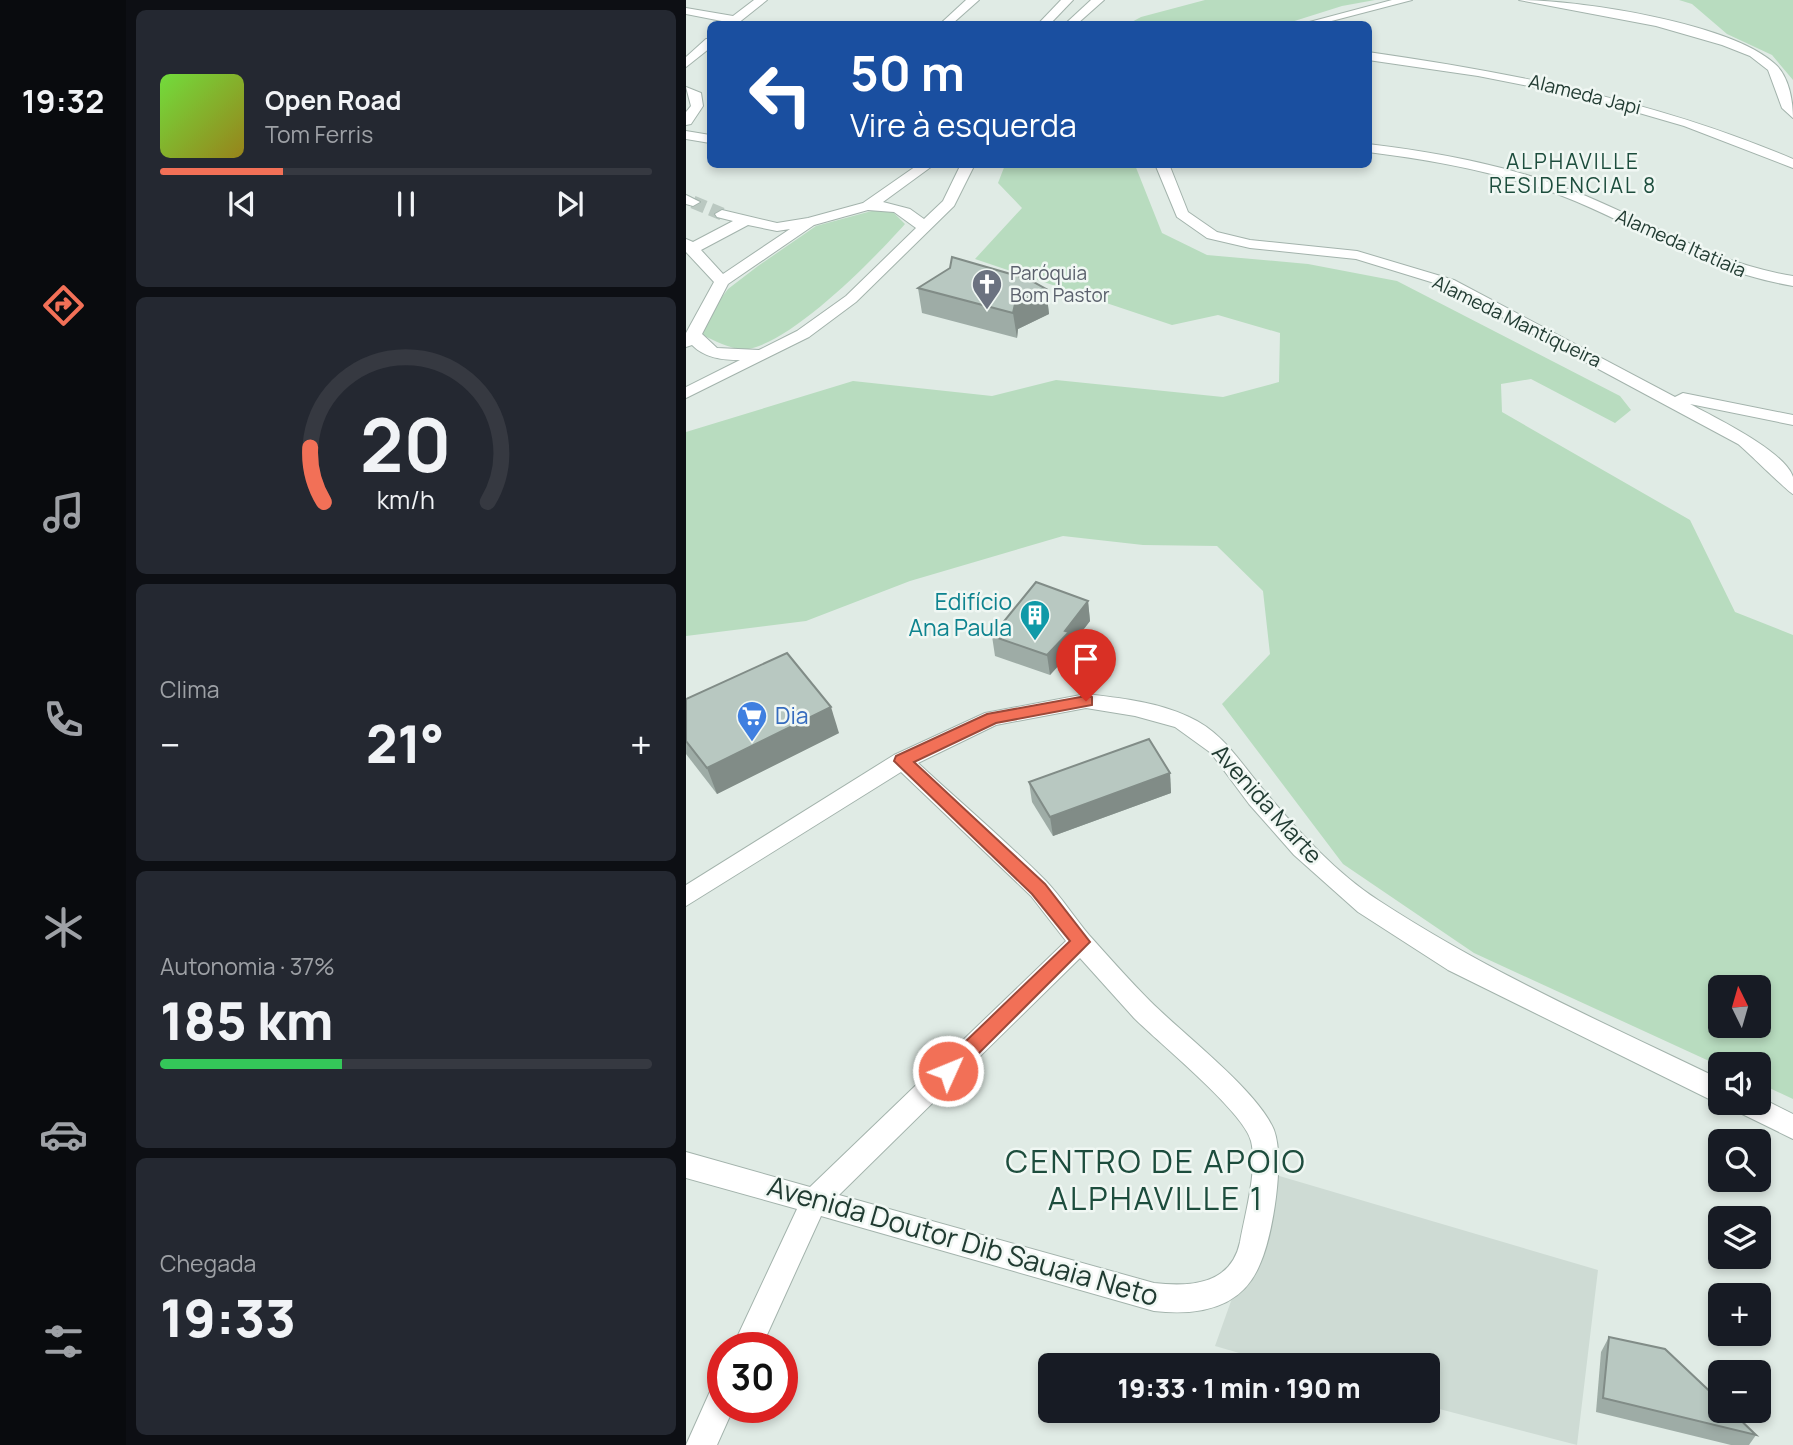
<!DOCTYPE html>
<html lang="pt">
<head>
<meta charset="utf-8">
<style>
	:root { --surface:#171b24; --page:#242831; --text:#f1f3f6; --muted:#9ea1a6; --line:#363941; --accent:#f27057 }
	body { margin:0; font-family:Manrope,sans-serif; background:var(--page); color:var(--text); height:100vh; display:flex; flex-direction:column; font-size:26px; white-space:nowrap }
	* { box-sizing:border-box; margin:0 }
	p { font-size:23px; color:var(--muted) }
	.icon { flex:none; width:38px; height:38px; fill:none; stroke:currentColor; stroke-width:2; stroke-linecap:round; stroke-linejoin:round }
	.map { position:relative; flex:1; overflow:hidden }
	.side { display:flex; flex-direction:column; gap:10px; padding:10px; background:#0d0f14; width:560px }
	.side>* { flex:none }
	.banner { position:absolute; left:21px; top:21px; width:665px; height:147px; border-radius:10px; box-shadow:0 4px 10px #0003; background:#1a4fa0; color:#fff; overflow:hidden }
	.needle { width:46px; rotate:355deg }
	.tools { position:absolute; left:1022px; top:975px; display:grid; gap:14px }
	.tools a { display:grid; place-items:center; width:63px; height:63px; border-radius:10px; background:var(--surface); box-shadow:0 4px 10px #0003; font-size:35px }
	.speed { position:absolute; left:21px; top:1332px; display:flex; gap:14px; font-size:35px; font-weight:700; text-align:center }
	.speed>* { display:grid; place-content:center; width:91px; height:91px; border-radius:50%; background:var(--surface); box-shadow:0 4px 10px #0003; line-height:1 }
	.speed .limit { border:10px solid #d22; background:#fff; color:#111 }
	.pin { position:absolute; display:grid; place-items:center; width:60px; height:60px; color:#fff; margin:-72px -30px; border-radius:50% 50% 50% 0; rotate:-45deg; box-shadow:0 0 7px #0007 }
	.pin .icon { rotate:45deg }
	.me { position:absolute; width:77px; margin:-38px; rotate:46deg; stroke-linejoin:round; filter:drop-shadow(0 0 5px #0008) }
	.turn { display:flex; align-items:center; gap:24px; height:147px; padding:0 28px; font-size:32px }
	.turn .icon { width:91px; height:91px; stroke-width:2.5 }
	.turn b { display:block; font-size:49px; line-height:60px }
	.big { font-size:52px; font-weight:800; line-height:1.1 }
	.side .card { flex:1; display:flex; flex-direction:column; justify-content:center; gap:10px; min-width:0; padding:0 24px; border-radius:10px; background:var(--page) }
	.side .dial { align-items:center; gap:0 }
	.dial svg { height:182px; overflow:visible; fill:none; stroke:var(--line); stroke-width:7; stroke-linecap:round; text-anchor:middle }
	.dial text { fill:var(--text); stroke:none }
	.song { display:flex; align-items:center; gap:21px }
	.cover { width:84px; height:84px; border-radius:10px; background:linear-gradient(135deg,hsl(100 70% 55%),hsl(50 70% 35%)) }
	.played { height:7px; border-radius:4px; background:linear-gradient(90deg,var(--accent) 25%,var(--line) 25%) }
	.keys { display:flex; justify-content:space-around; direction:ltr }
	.heat { display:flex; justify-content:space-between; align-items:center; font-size:38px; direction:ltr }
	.charge { height:10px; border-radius:5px; background:linear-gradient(90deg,#34c759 37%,var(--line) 0) }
	.trip { position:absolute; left:352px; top:1353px; width:402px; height:70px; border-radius:10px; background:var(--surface); box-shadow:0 4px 10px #0003; font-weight:800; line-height:70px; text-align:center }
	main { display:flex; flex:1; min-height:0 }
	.menu { display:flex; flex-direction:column; width:126px; justify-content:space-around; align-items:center; background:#090b0e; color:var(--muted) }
	.menu .icon { width:49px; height:49px }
	.menu .active { color:var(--accent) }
	.menu b { font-size:32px; color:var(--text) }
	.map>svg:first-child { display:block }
	.built { fill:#cedbd4 }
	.green { fill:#b8dcbf; fill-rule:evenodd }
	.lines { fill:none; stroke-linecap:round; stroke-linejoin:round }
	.minor-tunnel { stroke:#bac8c1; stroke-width:13; stroke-dasharray:13 6; stroke-linecap:butt }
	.minor-casing { stroke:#a3b3ac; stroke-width:2 }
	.minor { fill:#fff; fill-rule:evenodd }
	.wall { fill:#9eaca6 }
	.shaded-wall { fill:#818c87 }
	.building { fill:#b8c8c1; stroke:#818c87; stroke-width:2 }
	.route { fill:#f27057; stroke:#9d4939; stroke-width:2 }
	.labels { text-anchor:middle; stroke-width:5; stroke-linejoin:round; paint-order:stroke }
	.far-street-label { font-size:19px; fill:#213b32; stroke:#f0f7f3 }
	.far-worship-label { font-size:19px; fill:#5b616d; stroke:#f0f7f3; text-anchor:start }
	.far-quarter-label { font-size:21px; letter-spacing:2px; fill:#1d4d3d; stroke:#f0f7f3 }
	.culture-label { font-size:23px; fill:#0d838f; stroke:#f0f7f3; text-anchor:end }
	.shop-label { font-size:23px; fill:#366cbe; stroke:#f0f7f3; text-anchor:start }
	.street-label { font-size:23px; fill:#213b32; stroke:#f0f7f3 }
	.near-street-label { font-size:28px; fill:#213b32; stroke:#f0f7f3 }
	.near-quarter-label { font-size:32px; letter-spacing:2px; fill:#1d4d3d; stroke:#f0f7f3 }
</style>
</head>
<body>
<main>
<nav class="menu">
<b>19:32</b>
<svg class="icon active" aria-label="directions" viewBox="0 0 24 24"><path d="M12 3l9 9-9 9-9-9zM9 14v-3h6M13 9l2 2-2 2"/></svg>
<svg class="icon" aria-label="music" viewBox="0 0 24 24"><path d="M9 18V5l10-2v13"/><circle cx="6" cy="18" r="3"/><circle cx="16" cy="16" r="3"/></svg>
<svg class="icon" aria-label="phone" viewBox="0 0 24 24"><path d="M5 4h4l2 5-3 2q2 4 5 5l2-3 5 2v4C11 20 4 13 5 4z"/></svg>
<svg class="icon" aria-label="climate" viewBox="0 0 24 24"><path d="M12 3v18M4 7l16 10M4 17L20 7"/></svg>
<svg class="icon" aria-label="car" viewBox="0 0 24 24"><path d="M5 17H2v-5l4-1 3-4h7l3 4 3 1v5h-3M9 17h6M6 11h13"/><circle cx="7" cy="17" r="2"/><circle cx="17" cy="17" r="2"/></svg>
<svg class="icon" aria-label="filters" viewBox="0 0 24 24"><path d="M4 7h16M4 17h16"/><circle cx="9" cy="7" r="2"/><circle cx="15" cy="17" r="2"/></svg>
</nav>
<section class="side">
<div class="card">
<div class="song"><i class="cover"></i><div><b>Open Road</b><p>Tom Ferris</p></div></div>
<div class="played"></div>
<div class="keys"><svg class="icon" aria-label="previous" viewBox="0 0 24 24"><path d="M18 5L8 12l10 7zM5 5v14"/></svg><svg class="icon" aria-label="pause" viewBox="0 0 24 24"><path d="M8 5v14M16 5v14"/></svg><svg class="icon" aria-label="next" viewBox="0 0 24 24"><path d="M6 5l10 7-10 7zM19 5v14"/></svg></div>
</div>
<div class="card dial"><svg viewBox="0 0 100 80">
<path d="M14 69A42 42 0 1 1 86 69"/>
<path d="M14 69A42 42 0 0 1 8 45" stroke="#f27057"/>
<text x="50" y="56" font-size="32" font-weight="700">20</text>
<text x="50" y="72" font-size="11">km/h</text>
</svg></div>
<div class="card"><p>Clima</p>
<div class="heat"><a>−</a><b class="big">21°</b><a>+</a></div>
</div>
<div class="card"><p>Autonomia · 37%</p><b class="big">185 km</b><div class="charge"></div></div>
<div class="card"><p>Chegada</p><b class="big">19:33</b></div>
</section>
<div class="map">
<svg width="1107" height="1445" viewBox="0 0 1107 1445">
	<rect width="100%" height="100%" fill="#e0ebe5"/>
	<path class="built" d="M590,1175L912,1270L891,1445L742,1406V1365H595L529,1346Z"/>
	<g class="green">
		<path d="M519,0H689L656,6L599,24H442L455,17Z"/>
		<path d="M993,0H1107V80L1086,55L1041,34L1006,4Z"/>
		<path d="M319,165H449L476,233L521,255L622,264L711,281L934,396L945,410L929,423L845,379L815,384L816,412L1004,520L1049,612L1107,635V1099L1073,1083V1064L1034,1066L788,953L657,864L536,704L584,654L577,591L531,546L457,545L377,536L224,581L120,621L0,636V432L167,381L306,396L370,380L537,397L593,382L594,333L532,315L486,325L289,259L336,208L312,183ZM1034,987H1073V1026H1034Z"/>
		<path d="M193,209L207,212L219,224C187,260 113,335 67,348C50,353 30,341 16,335L24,313L42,289L72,266L130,226Z"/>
	</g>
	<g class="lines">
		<path class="minor-tunnel" d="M7,202L36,214"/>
		<g class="minor-casing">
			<g id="minor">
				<path d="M68,0H81L51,24L0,14V8L47,16Z"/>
				<path d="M280,0H293L266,24H254Z"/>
				<path d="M375,0H387L364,24H352Z"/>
				<path d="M405,0H418L391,24H379Z"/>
				<path d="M706,0H726L634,24H616Z"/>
				<path d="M833,0C893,0 1045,23 1089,64C1103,76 1107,101 1107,118L1096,108L1082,70L1064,56L1036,45L970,26Z"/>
				<path d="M20,39H24V48L0,67V57Z"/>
				<path d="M682,52C829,73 970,101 1107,159V168L998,126L898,97L792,76L682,60Z"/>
				<path d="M0,87L15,93L17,106L5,124L0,125V112L5,106Z"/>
				<path d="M0,131L24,135V143L0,139Z"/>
				<path d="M682,144C756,153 831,167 900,196C969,225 1031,264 1107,276V286C1025,272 964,233 889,201C824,174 753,161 682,152Z"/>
				<path d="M233,164H249L197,202L224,209L238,219L257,201L275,164H289L268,206L170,302L123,337L0,398V387L54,360C36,360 19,358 6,345L0,347V333L28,282L0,252V239L7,242L47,221L31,217L29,214L36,210L91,223L122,218L177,203ZM182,210L208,212L230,228L160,296L111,331L73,350L31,348L16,334L42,284L128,225ZM62,225L91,231L104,229L37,274L15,250Z"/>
				<path d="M469,164H483L502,212L531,232L564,240L671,251L768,280L989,397L997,393L1107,415V425L1004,404C1028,417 1099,451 1107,477C1107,481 1107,489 1107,494C1103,493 1061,451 1052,444L758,286L670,259L564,248L521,238L491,217Z"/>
				<path d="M0,195L14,202L7,206L0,204Z"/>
				<path d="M400,694C434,698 472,702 503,717C539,733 556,766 581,794C613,832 650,873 692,900C800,971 918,1023 1034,1079V1102H1037L1034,1104L1025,1100L762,970L672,912L608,855L563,804L525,753L489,727L449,716L400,708L310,725L232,763C274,802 319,840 360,881C376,898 388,917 403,935C423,957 443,980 464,1001C497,1034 572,1091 588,1130C599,1159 587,1235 574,1264C556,1309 512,1316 468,1311L135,1216L75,1348H46L111,1209L0,1178V1152L124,1187L380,941L345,896L215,772L0,906V885L208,755L299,713ZM394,958C412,978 430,998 448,1018C473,1043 558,1112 565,1141C572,1169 559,1214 554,1242C545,1285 504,1287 468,1283L153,1195Z"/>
				<path d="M1073,1097L1107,1114V1139L1048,1110L1044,1102H1073Z"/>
				<path d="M37,1383V1407H48L31,1445H0L26,1387Z"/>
			</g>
		</g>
		<use href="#minor" class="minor"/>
	</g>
	<g class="wall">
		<path d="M232,288L360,289L363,314L332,329L331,338L236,313Z"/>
		<path d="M402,601L404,621L384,647L385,652L364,675L309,656L306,636Z"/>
		<path d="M0,699L153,733L31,794L0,754Z"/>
		<path d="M484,773L485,793L367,836L346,802L343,782Z"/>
		<path d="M923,1337L1070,1435L1063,1445H1045L910,1412L915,1352Z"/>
	</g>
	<g class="shaded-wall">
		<path d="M360,289L363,314L332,329L331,338L327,313L329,304Z"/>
		<path d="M402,601L404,621L384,647L385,652L364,675L361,655Z"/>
		<path d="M145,707L153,733L31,794L21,768Z"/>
		<path d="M484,773L485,793L367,836L364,817Z"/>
	</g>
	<g class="building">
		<path d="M266,257L342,279L360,289L329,304L327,313L232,288L264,268Z"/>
		<path d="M350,582L402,601L379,631L383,632L361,655L306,636Z"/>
		<path d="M101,653L145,707L21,768L0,741V699Z"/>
		<path d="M463,739L484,773L364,817L343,782Z"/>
		<path d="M923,1337L979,1349L1034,1401V1410H1044L1070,1435L917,1398Z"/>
	</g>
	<path class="route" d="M400,696L406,697V705L310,723L228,762L359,884L404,942L269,1077L262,1080L255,1077L252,1071L255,1065L384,941L346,894L208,761L210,756L301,714Z"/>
	<defs>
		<g id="church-pin" transform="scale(1.575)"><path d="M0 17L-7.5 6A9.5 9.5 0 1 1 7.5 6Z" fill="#6b7280" stroke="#f0f7f3"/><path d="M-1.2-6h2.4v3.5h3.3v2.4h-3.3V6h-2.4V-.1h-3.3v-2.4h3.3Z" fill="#fff"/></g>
		<g id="building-pin" transform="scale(1.575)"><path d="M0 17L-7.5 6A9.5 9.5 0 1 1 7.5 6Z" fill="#0f9aa8" stroke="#f0f7f3"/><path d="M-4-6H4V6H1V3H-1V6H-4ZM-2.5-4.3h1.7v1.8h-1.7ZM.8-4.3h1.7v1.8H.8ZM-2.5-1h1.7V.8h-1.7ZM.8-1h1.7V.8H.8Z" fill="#fff"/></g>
		<g id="supermarket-pin" transform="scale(1.575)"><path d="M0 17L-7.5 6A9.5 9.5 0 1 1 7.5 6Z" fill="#3f7fe0" stroke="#f0f7f3"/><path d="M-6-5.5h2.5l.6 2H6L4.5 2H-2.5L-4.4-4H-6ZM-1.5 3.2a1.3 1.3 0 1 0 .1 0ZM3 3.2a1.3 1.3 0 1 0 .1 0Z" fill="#fff"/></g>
	</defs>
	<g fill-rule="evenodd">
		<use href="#church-pin" x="301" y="284"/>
		<use href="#building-pin" x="349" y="615"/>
		<use href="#supermarket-pin" x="66" y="716"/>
	</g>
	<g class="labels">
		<g class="far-street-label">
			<text transform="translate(899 94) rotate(14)" y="7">Alameda Japi</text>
			<text transform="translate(995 243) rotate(24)" y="7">Alameda Itatiaia</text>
			<text transform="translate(831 321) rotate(26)" y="7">Alameda Mantiqueira</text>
		</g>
		<g class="far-worship-label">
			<text x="324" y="280">Paróquia<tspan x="324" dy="22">Bom Pastor</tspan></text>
		</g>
		<g class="far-quarter-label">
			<text x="887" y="169">ALPHAVILLE<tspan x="887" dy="24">RESIDENCIAL 8</tspan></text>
		</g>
		<g class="culture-label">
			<text x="326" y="610">Edifício<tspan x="326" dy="26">Ana Paula</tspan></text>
		</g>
		<g class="shop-label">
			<text x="89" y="724">Dia</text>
		</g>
		<g class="street-label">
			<text transform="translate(581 804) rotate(48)" y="8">Avenida Marte</text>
		</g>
		<g class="near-street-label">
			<text transform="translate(277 1241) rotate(16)" y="10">Avenida Doutor Dib Sauaia Neto</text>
		</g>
		<g class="near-quarter-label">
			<text x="470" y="1173">CENTRO DE APOIO<tspan x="470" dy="37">ALPHAVILLE 1</tspan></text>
		</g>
	</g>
</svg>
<div class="tools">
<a><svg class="needle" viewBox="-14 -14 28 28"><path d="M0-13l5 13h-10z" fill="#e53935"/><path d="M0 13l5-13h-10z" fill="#9ea1a6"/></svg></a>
<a><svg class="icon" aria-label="sound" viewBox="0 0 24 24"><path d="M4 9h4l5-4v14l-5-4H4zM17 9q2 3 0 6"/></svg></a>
<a><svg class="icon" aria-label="search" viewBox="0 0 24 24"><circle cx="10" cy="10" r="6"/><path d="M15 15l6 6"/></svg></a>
<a><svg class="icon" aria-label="layers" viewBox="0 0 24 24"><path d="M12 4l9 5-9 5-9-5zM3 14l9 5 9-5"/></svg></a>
<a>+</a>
<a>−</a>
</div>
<div class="speed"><div class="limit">30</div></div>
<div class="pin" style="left:400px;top:701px;background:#d93025"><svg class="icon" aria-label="arrive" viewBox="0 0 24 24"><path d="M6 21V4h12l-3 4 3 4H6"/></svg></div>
<svg class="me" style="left:262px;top:1071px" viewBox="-20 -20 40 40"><circle r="17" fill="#f27057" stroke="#fff" stroke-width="3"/><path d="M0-11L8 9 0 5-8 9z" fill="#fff"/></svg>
<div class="trip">19:33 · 1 min · 190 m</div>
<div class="banner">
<div class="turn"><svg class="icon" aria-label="left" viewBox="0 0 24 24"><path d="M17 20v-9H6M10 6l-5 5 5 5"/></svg><div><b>50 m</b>Vire à esquerda</div></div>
</div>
</div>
</main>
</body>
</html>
